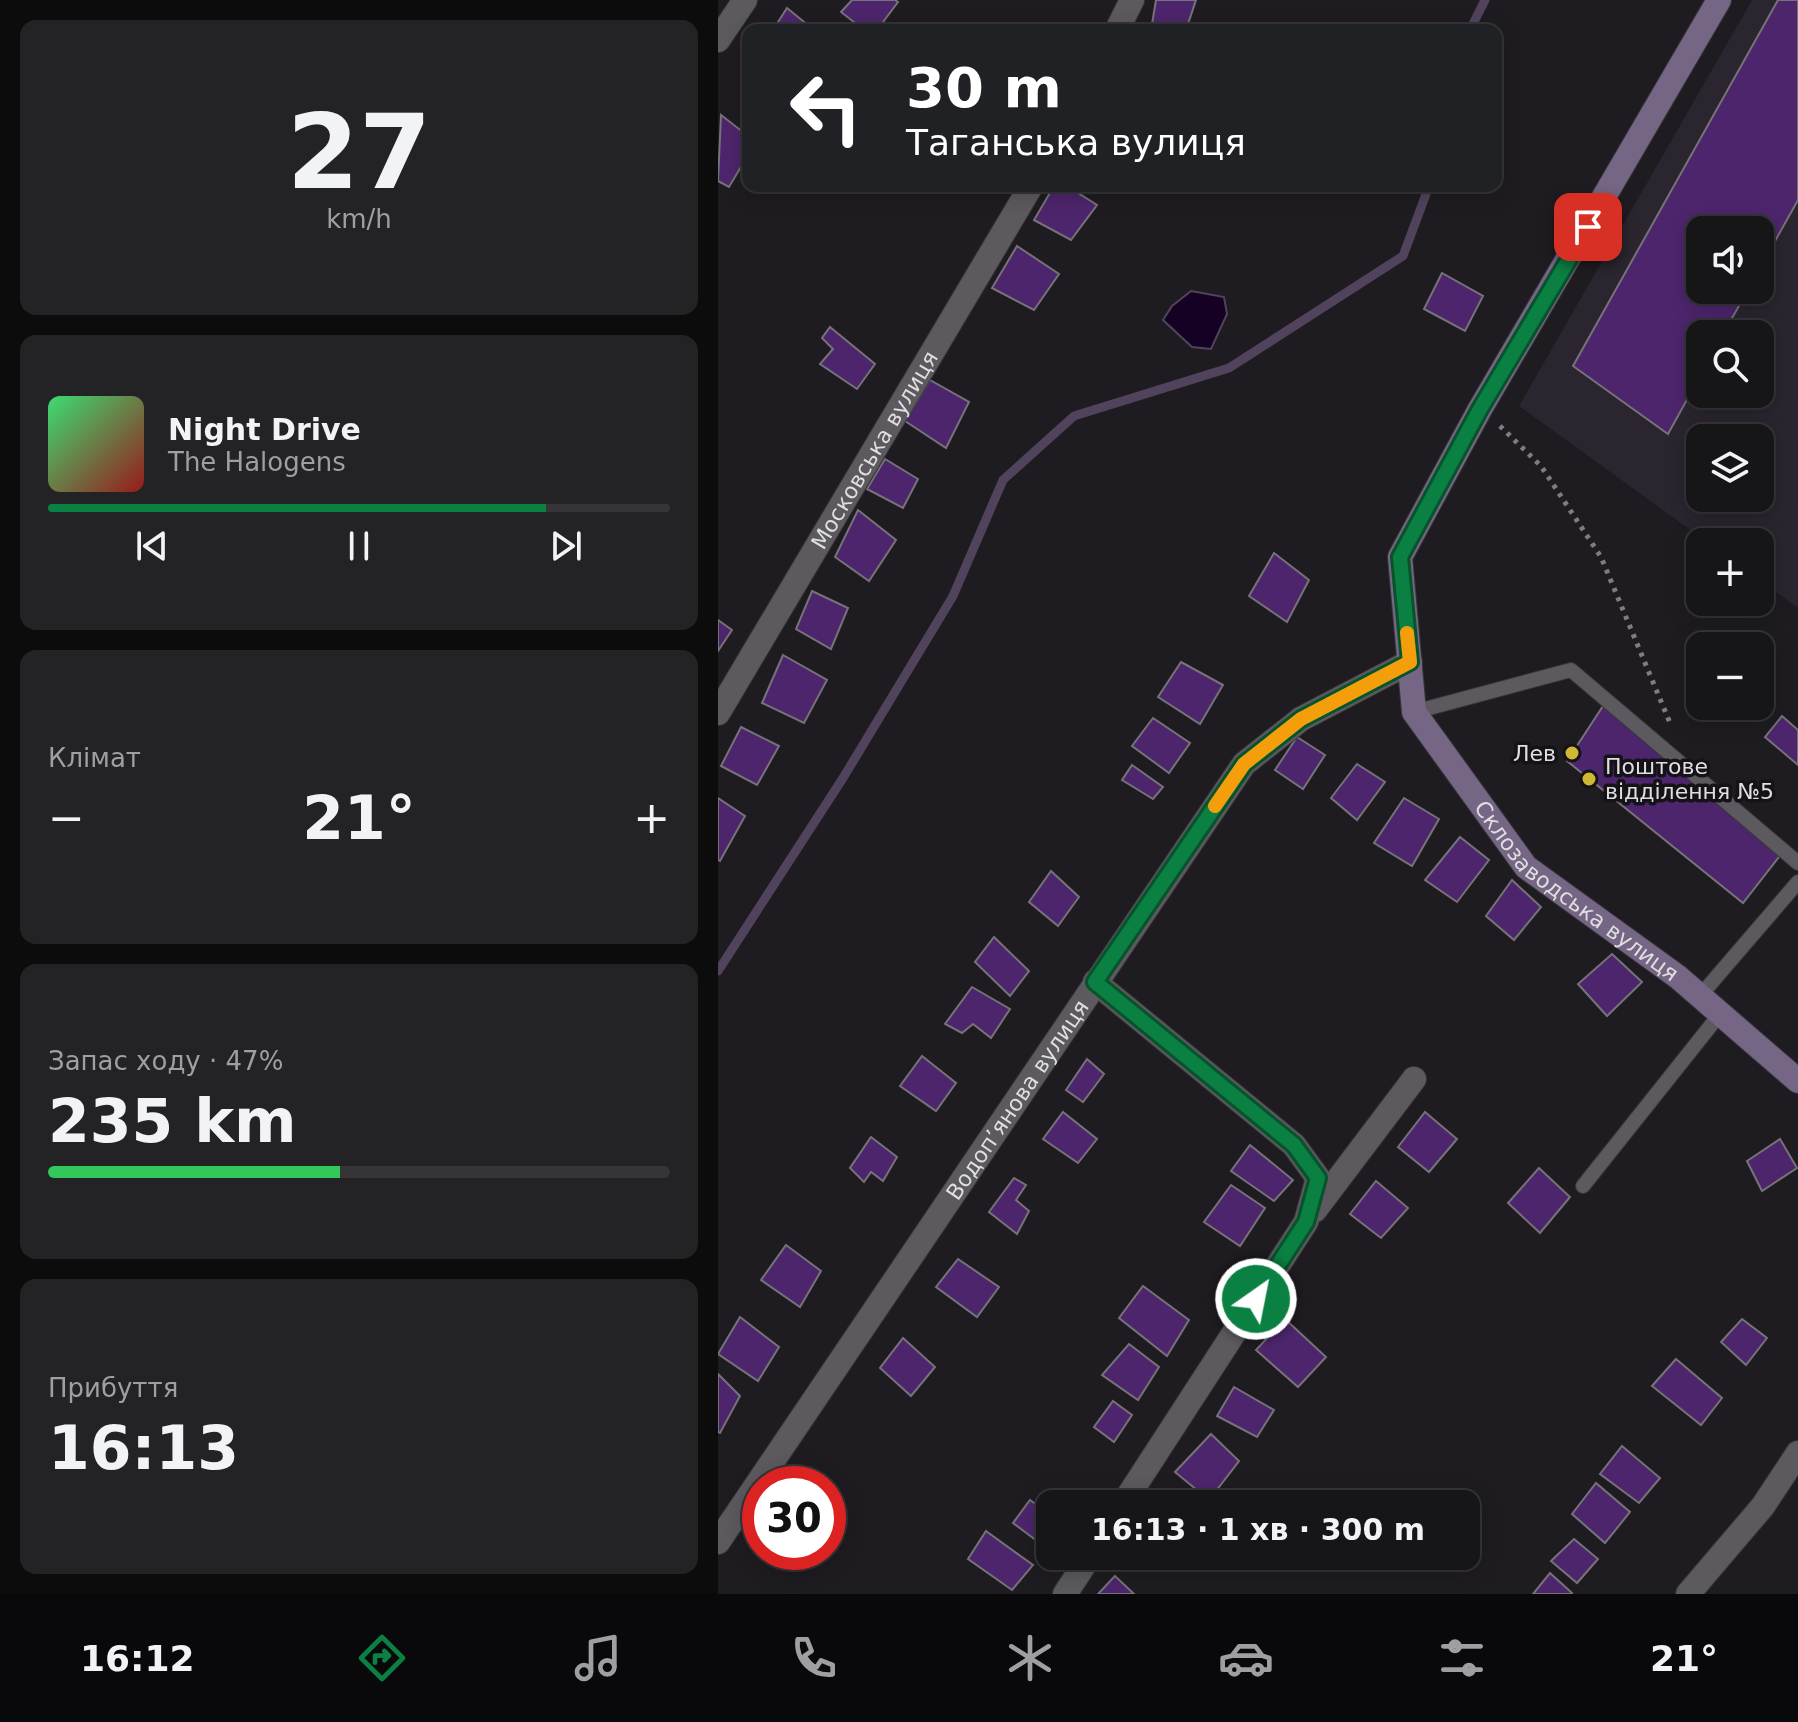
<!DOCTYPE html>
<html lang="uk">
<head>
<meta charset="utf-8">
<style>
	:root { --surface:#161518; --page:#232225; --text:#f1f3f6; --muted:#9e9fa2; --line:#353437; --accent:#0b8043 }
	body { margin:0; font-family:"DejaVu Sans",sans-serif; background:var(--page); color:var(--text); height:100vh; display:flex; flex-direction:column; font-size:30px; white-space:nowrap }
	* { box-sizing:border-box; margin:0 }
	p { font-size:26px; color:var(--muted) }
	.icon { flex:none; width:44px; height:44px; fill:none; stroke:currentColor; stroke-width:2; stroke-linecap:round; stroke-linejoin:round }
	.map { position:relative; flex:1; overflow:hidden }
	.drawer { display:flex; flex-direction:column; gap:20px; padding:20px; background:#0c0c0d; width:718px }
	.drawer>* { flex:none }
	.hud { position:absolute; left:24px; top:24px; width:760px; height:168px; border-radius:16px; box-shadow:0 4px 20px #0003,0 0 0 2px var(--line); background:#202124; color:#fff; overflow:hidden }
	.tools { position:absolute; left:968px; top:216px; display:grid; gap:16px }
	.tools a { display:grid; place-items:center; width:88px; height:88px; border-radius:16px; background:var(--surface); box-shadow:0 4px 20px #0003,0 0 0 2px var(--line); font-size:40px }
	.speed { position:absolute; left:24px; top:1466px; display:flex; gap:16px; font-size:40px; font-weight:700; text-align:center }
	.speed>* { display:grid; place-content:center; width:104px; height:104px; border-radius:50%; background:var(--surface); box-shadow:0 4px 20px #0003,0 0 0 2px var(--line); line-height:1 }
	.speed .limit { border:12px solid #d22; background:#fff; color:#111 }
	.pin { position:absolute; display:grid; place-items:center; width:68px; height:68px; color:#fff; margin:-34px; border-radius:16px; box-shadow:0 4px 12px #0006 }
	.me { position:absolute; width:88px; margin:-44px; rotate:33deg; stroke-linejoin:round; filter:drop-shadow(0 0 6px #0008) }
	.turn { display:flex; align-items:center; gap:28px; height:168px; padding:0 32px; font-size:36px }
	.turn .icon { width:104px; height:104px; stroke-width:2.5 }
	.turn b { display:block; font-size:56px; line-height:68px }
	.big { font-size:60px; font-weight:700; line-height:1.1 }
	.drawer .tile { flex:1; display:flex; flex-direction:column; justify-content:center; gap:12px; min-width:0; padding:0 28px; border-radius:16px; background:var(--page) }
	.drawer .dial { align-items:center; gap:0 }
	.dial b { font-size:104px; line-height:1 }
	.song { display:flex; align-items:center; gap:24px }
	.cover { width:96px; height:96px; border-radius:12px; background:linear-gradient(135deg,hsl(140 70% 55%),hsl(0 70% 35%)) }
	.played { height:8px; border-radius:4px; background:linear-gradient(90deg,var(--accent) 80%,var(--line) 80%) }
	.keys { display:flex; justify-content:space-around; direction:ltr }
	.heat { display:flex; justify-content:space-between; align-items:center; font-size:44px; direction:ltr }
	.charge { height:12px; border-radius:6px; background:linear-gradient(90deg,#34c759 47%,var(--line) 0) }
	.trip { position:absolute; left:318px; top:1490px; width:444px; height:80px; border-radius:16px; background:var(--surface); box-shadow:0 4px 20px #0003,0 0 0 2px var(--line); font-weight:700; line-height:80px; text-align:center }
	.dock { display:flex; height:128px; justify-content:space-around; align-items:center; background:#09080a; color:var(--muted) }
	.dock .icon { width:56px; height:56px }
	.dock .active { color:var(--accent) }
	.dock b { font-size:36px; color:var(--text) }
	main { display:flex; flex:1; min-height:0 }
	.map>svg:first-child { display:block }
	.built { fill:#2a252e; fill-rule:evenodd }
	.water { fill:#140123; stroke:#51435c; stroke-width:2 }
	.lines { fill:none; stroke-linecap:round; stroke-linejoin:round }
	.stream { stroke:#51435c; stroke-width:9 }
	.building { fill:#4d256c; stroke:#757377; stroke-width:2 }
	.lane-casing { stroke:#373639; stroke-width:16 }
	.street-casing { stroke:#373639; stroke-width:26 }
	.secondary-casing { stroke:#373639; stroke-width:26 }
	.path { stroke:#7f7d80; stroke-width:5; stroke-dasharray:4 6; stroke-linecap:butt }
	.lane { stroke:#5c5a5e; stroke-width:14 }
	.street { stroke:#5c5a5e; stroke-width:24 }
	.secondary { stroke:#766685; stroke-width:24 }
	.route-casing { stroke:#07532c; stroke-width:20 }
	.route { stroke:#0b8043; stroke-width:14 }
	.slow { stroke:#f59e0b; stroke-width:14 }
	.poi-dot { fill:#d1b736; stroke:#151317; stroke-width:3 }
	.labels { text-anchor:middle; stroke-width:7; stroke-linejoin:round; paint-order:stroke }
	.street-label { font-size:22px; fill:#dfdee0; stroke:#151317 }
	.poi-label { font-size:22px; fill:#dfdee0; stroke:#151317; text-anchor:end }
</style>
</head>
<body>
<main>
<section class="drawer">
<div class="tile dial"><b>27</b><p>km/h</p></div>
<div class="tile">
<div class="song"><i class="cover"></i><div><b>Night Drive</b><p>The Halogens</p></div></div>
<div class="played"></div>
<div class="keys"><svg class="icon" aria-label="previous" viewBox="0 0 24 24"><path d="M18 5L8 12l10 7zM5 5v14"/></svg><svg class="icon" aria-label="pause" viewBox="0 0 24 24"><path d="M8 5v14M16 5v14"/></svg><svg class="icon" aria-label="next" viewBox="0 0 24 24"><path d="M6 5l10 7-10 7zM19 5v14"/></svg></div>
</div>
<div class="tile"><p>Клімат</p>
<div class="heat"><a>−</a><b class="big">21°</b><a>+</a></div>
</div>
<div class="tile"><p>Запас ходу · 47%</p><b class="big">235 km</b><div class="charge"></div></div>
<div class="tile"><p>Прибуття</p><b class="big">16:13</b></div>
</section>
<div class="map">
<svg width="1080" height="1594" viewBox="0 0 1080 1594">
	<rect width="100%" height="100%" fill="#1e1c20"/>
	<path class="built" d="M1034,0H1080V608L1042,580V542H989L801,406ZM982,230H1042V290H982ZM982,334H1042V394H982ZM982,438H1042V498H982Z"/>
	<path class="water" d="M473,291L506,297L509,314L493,349L474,347L445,320L454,306Z"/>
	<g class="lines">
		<g class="stream">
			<path d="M752,30L767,0"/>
			<path d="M0,971L125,778L235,596L285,480L356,416L511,368L685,256L711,186"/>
		</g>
	</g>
	<g class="building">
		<path d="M134,0H177L180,2L159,30H146L123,12Z"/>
		<path d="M438,0H478L468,30L434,24Z"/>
		<path d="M1060,0H1080V200L1042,268V230H982V290H1030L1005,334H982V376L950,434L855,366Z"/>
		<path d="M69,8L96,30H55Z"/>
		<path d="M3,115L30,136V155L11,187L0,181Z"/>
		<path d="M336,186H349L379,205L353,240L316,220Z"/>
		<path d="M299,246L341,274L316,310L274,288Z"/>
		<path d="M724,273L765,296L747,331L706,309Z"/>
		<path d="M112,327L157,364L139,389L102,364L115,349L104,338Z"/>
		<path d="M212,380L251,402L228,448L187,421Z"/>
		<path d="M167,459L200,479L185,508L149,489Z"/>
		<path d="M140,510L178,540L151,581L117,557Z"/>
		<path d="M556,553L591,580L569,622L531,596Z"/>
		<path d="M94,591L130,608L113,649L78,629Z"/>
		<path d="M0,620L14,630L0,651Z"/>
		<path d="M65,655L109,680L86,723L44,703Z"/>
		<path d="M463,662L505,685L482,724L440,697Z"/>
		<path d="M885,706L1064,853L1025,903L849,761Z"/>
		<path d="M1064,716L1080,730V765L1047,737Z"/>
		<path d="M435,718L472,743L451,773L414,746Z"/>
		<path d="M23,727L61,746L39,785L3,766Z"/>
		<path d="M579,737L607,755L585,789L557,770Z"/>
		<path d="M639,764L667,782L639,820L613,798Z"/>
		<path d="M414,765L445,787L435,799L404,780Z"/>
		<path d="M0,798L27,816L2,861L0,860Z"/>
		<path d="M686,798L721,819L694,866L656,843Z"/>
		<path d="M742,837L771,860L739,902L707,880Z"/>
		<path d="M333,871L361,897L340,926L311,902Z"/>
		<path d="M794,880L823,907L796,940L768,916Z"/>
		<path d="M276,937L311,971L292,996L257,962Z"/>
		<path d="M894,954L924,982L889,1016L860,984Z"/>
		<path d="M254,987L292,1009L273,1038L255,1024L244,1033L227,1024Z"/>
		<path d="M204,1056L238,1083L218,1111L182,1086Z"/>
		<path d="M369,1059L386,1074L365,1102L348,1090Z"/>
		<path d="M345,1112L379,1139L360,1163L325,1139Z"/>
		<path d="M707,1112L739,1139L711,1172L680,1147Z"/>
		<path d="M153,1137L179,1157L165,1181L153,1172L146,1182L132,1168Z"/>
		<path d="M1062,1139L1079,1168L1044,1191L1029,1161Z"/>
		<path d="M532,1145L575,1180L556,1201L513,1171Z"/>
		<path d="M821,1168L852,1197L822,1233L790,1203Z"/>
		<path d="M296,1178L308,1185L298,1200L311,1211L299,1234L271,1212Z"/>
		<path d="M658,1181L690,1208L663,1238L632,1214Z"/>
		<path d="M513,1185L547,1208L522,1246L486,1222Z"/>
		<path d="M68,1245L103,1271L82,1307L43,1280Z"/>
		<path d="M240,1259L281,1287L259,1317L218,1287Z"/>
		<path d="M425,1286L471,1320L449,1356L401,1318Z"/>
		<path d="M22,1317L61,1347L40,1381L0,1354Z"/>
		<path d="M567,1319L608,1357L580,1387L538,1350Z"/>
		<path d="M1024,1319L1049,1338L1028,1365L1003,1342Z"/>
		<path d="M185,1338L217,1367L193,1396L162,1368Z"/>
		<path d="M411,1344L441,1367L420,1400L384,1375Z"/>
		<path d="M958,1359L1004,1398L983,1425L934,1386Z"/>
		<path d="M0,1374L22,1396L2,1433L0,1432Z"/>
		<path d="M516,1387L556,1410L539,1437L499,1416Z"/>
		<path d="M395,1401L414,1415L396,1442L376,1427Z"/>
		<path d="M493,1434L521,1461L491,1500L457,1472Z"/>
		<path d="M904,1446L942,1478L921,1503L882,1474Z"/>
		<path d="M878,1483L912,1512L887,1543L854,1514Z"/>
		<path d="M448,1493L460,1504H439Z"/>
		<path d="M312,1500L332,1515V1540L327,1547L295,1523Z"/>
		<path d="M110,1501L127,1516L110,1536Z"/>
		<path d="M268,1531L315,1565L294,1590L250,1559Z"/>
		<path d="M856,1539L880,1559L859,1583L833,1561Z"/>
		<path d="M832,1573L854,1593L853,1594H815Z"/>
		<path d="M397,1576L416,1594H380Z"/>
	</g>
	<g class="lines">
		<g class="lane-casing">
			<g id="lane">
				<path d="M696,712L853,670L1080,863"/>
				<path d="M982,996L1080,882"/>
				<path d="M865,1186L1002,1014"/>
			</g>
		</g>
		<g class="street-casing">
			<g id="street">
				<path d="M399,30L414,0"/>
				<path d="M0,40L27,0"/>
				<path id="s1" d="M0,713L313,186"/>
				<path d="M377,982L576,1145L600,1178L588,1222L405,1504"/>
				<path d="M597,1210L696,1079"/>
				<path id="s2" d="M0,1542L526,764L583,719L692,662"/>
				<path d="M347,1594L372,1556"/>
				<path d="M970,1594L1045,1506L1080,1453"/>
			</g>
		</g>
		<g class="secondary-casing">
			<g id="secondary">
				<path id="s3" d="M1001,0L762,409L682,557L696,712L808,867L960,977L1080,1081"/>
			</g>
		</g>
		<path class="path" d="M782,426L823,466L883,557L952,723"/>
		<use href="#lane" class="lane"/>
		<use href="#street" class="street"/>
		<use href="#secondary" class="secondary"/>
	</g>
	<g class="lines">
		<g class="route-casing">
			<path id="route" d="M538,1299L588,1222L600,1178L576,1145L377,982L526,764L583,719L692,662L682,557L762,409L870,227"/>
		</g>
		<use href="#route" class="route"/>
		<path class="slow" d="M497,806L526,764L583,719L692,662L689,633"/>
	</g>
	<g class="poi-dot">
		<circle cx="854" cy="753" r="8"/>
		<circle cx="871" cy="779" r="8"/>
	</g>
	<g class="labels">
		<g class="street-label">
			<text dy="8" stroke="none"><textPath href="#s1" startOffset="306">Московська вулиця</textPath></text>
			<text dy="8" stroke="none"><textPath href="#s3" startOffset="1042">Склозаводська вулиця</textPath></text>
			<text dy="8" stroke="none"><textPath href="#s2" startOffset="534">Водоп’янова вулиця</textPath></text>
		</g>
		<g class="poi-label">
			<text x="838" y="761">Лев</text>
			<text x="887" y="774" text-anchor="start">Поштове<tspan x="887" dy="25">відділення №5</tspan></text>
		</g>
	</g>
</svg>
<div class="tools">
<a><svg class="icon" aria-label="sound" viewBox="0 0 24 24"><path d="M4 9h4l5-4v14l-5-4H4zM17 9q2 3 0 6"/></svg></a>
<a><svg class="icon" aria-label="search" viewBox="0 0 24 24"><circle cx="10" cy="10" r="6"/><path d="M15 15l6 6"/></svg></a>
<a><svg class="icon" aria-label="layers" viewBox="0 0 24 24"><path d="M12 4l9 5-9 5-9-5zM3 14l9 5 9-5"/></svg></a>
<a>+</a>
<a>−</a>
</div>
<div class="speed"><div class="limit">30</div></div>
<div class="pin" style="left:870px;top:227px;background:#d93025"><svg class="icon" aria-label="arrive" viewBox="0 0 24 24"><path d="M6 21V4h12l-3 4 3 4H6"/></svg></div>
<svg class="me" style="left:538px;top:1299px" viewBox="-20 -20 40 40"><circle r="17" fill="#0b8043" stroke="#fff" stroke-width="3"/><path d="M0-11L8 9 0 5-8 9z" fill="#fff"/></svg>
<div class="trip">16:13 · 1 хв · 300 m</div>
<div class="hud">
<div class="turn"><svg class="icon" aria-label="left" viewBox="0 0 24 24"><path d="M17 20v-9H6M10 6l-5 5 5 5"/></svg><div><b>30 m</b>Таганська вулиця</div></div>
</div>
</div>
</main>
<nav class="dock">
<b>16:12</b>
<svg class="icon active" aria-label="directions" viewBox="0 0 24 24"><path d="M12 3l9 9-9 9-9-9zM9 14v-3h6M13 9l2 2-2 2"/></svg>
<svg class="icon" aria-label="music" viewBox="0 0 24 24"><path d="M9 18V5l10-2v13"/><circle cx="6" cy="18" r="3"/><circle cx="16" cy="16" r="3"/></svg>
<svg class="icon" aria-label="phone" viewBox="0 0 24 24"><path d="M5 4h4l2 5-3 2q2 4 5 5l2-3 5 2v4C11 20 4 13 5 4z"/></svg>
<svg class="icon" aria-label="climate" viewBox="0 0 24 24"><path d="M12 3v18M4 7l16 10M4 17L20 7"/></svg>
<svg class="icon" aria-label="car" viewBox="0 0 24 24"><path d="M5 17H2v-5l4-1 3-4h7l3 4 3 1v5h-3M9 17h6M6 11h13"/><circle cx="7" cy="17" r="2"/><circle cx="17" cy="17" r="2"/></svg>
<svg class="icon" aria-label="filters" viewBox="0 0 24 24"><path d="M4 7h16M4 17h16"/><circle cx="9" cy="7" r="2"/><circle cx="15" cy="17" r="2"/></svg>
<b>21°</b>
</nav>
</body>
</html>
